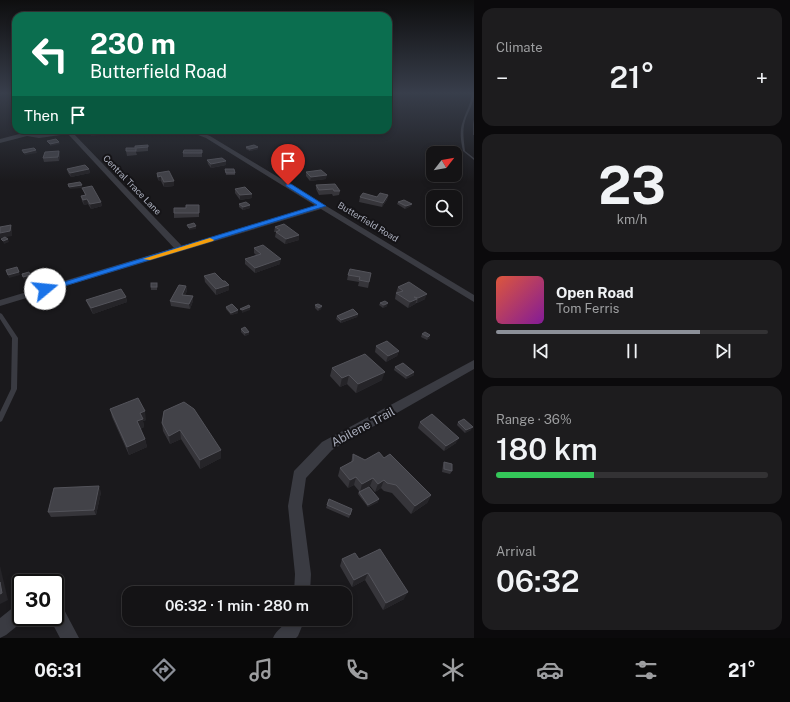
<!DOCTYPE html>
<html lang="en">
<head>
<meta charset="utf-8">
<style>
	:root { --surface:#141315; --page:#1d1c1e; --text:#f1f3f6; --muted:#9d9ea0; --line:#333234; --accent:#8c9099 }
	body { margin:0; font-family:"Public Sans",sans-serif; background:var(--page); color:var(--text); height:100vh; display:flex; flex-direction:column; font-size:15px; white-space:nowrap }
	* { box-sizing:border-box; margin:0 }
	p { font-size:13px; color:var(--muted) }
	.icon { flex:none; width:22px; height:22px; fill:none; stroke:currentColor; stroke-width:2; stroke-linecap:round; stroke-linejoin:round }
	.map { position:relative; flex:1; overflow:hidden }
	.details { display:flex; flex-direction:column; gap:8px; padding:8px; background:#0b0a0c; width:316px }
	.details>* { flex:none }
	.banner { position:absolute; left:12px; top:12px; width:380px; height:122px; border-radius:12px; box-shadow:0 2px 6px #0003,0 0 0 1px var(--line); background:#0b6e4f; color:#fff; overflow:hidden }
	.needle { width:26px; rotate:59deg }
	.tools { position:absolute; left:426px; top:146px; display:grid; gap:8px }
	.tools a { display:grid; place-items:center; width:36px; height:36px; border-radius:8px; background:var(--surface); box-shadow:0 2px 6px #0003,0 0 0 1px var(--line); font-size:20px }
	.speed { position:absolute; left:12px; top:574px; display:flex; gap:8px; font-size:20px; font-weight:700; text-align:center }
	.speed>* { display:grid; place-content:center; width:52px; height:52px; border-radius:50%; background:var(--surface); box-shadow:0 2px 6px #0003,0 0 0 1px var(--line); line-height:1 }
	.speed .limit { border:2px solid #111; border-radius:6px; background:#fff; color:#111 }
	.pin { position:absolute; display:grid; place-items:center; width:34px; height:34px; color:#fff; margin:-41px -17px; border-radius:50% 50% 50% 0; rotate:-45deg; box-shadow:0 0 4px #0007 }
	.pin .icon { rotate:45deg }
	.me { position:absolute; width:44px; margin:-22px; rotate:73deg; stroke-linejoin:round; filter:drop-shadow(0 0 3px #0008) }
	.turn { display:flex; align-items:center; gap:14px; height:84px; padding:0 12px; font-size:18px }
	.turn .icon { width:52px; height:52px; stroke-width:2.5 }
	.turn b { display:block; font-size:28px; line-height:34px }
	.then { display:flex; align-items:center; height:38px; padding:0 12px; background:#0003; gap:8px; font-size:15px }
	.big { font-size:30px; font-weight:600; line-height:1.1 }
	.details .card { flex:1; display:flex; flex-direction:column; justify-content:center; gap:6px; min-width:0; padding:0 14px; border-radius:12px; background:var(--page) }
	.details .dial { align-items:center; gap:0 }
	.dial b { font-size:52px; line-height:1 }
	.song { display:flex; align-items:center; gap:12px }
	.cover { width:48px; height:48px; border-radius:6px; background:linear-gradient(135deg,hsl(10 70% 55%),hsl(290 70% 35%)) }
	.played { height:4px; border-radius:2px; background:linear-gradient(90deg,var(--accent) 75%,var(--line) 75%) }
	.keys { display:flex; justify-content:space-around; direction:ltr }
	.heat { display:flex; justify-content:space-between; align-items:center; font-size:22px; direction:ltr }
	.charge { height:6px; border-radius:3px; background:linear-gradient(90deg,#34c759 36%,var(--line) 0) }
	.trip { position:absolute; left:122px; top:586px; width:230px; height:40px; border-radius:12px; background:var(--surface); box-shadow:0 2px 6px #0003,0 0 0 1px var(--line); font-weight:600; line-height:40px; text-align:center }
	.menu { display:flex; height:64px; justify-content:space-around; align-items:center; background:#080808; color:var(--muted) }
	.menu .icon { width:28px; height:28px }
	.menu .selected { color:var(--accent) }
	.menu b { font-size:18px; color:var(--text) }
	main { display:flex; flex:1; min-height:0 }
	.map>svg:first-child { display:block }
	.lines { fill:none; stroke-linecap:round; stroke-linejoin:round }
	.service { fill:#3a3b42; fill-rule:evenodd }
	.minor { fill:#3a3b42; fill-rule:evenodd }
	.wall { fill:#36353a }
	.shaded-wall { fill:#252428 }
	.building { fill:#424248; stroke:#53535a }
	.route { fill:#1a73e8; stroke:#114b97 }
	.slow { fill:#f59e0b }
	.labels { text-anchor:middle; stroke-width:4; stroke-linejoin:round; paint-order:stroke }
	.far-street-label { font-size:9px; fill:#abafbd; stroke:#151417 }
	.near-street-label { font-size:12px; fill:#abafbd; stroke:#151417 }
</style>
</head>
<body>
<main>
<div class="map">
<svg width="474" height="638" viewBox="0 0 474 638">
	<rect width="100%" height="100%" fill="#1a191c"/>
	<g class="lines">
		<g class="service">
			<path d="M472,93H474C474,104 468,111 465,121C462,131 464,141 465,151L474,158V160L463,151C461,141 459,131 463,121C466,111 471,104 472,93Z"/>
			<path d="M39,130H43L27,135L26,134Z"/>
			<path d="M191,130H199L192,132L191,131Z"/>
			<path d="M0,313L2,314L18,338L17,389L2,421L0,422V412L11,389L12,338L0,319Z"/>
		</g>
		<g class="minor">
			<path d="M77,130H94L74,134L182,246L316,206L206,138L185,130H193L210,136L474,295V302L321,209L0,306V300L174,248L68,134L39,138L27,136L0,143V139L27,132L39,134Z"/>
			<path d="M474,360V369L332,450L306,478L302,506L311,574L310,593H294L295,574L288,506L294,471L322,442Z"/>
			<path d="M55,601L61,604L79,638H60L49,617H55Z"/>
			<path d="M21,603V617L27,618L6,635L0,638V618L15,606Z"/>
			<path d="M287,619H305L298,636L296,638H273C276,630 284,627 287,619Z"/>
		</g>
	</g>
	<g class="wall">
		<path d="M474,119V135H473V124Z"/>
		<path d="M166,130L167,132L164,134L151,133V131Z"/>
		<path d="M148,145V151L136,152L137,155L127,156L126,151L135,148Z"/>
		<path d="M246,147L258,149L250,151L246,149Z"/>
		<path d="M202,150V157H183V153Z"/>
		<path d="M59,151L60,155L59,161L44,162L43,158Z"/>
		<path d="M207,160L226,165L211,168L208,164Z"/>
		<path d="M285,163L300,169L294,170L285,165Z"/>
		<path d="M67,169H89L90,173L71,177L68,173Z"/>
		<path d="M225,169L235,173V175H226Z"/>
		<path d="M306,172L326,179L310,181L306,176Z"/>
		<path d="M157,173L174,186L164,187L161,181H159L157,177Z"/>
		<path d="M316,185L340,191L339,195L333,196L332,194L319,195L316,189Z"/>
		<path d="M82,188L101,202L102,206L91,209L88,204L84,205L82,201L81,196L85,195L84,192Z"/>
		<path d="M235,189L252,194V198L240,200L235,193Z"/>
		<path d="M388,195L387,200L382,207L359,202L360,197H377Z"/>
		<path d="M398,202L411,206L405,209L397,204Z"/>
		<path d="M239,204L250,205V208L243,210L239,207Z"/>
		<path d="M199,210V217L174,218V213Z"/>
		<path d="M275,227L299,235V240L285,244L275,237L276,232H274Z"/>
		<path d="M254,248L280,264L255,273L245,264V259L256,255L254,253Z"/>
		<path d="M371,273L368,288L358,286L359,282L347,280L348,275Z"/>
		<path d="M204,276L223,281L229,285V290L216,295L205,282Z"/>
		<path d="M157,283V290H151V287Z"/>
		<path d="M186,286L187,291L185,295L193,296V301L190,309L171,306L170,301Z"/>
		<path d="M398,287L425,299L417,303H416L415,304L408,308L395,299L396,293H397H396Z"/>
		<path d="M126,297L127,302L93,314L88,305L86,300Z"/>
		<path d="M380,303L387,306L383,308L379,305Z"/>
		<path d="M315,305L322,306L321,309L318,311L315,308Z"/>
		<path d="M226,307L238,310V313L231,315L226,309Z"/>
		<path d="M358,314L357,317L341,323L336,319L337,316Z"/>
		<path d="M241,329L249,334L245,336L241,332Z"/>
		<path d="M422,334L430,338L427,340L421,337Z"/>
		<path d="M376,346L399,351L397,356L386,362L375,352Z"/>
		<path d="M395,367L414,372V375L406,379L394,370Z"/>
		<path d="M332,368L382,380L356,393L347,384L340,387L330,376Z"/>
		<path d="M110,409L146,420L143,421L144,427L140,429L145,439L147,447L129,455L112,417Z"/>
		<path d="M164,411L221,458L200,469L181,439L170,444L163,431L162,423Z"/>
		<path d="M420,422L456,443L444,451L418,428Z"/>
		<path d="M458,422L471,430L465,433L457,425Z"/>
		<path d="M353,454L365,460L384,458L431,495L427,503L411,514L392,493L384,491L381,488L375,492L370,486L367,488L378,502L368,507L358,494L359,491L354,485L348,488L338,476L340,468L351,462Z"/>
		<path d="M444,462L452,471L450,474L442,472L443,465Z"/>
		<path d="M101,492L96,515L51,517L48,512Z"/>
		<path d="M327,505L352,509L349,518L326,508Z"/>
		<path d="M342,559H359L404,599L383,610L365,580L352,587L340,566Z"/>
	</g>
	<g class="shaded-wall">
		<path d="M0,93H2L3,96H0Z"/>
		<path d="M101,131V135L91,136L90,132Z"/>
		<path d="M59,142L60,144L50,146V144Z"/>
		<path d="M258,147V149L250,151V149Z"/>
		<path d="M36,150L37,153L25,155L24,153Z"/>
		<path d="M59,151L60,155L59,161L58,157Z"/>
		<path d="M226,161V165L211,168V164Z"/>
		<path d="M300,166V169L294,170V168Z"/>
		<path d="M89,169L90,173L71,177L70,173Z"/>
		<path d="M327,175L326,179L310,181L311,177Z"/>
		<path d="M161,176V181H159L158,177Z"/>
		<path d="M174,181V186L164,187V182Z"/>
		<path d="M82,185V188L70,189L69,187Z"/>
		<path d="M252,194V198L240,200V195Z"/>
		<path d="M388,195L387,200L382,207L383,203Z"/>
		<path d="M87,199L88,204L84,205L83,200Z"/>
		<path d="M101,202L102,206L91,209L90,204Z"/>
		<path d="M412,204L411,206L405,209L406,206Z"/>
		<path d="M250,205V208L243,210V207Z"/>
		<path d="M11,225L12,230V236L0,238V233Z"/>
		<path d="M196,226V229L189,230V228Z"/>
		<path d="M299,235V240L285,244L286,239Z"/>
		<path d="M8,239L9,242L4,244L3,241Z"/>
		<path d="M281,259L280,264L255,273V268Z"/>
		<path d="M19,272L20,275L9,278L8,275Z"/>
		<path d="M30,275L31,278L24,280L23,277Z"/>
		<path d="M229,285V290L216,295V289Z"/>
		<path d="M186,286L187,291L182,300V295Z"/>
		<path d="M427,294L425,299L417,303L418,298Z"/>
		<path d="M193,296V301L190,309L189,304Z"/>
		<path d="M126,297L127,302L93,314L91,308Z"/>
		<path d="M417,299L415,304L408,308L410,302Z"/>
		<path d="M388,303L387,306L383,308L384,305Z"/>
		<path d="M322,306L321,309L318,311L319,308Z"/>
		<path d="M250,307V310L242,313V310Z"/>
		<path d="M238,310V313L231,315V313Z"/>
		<path d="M358,314L357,317L341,323V320Z"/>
		<path d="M249,332V334L245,336V333Z"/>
		<path d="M430,335V338L427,340L428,337Z"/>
		<path d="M399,351L397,356L386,362L388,356Z"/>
		<path d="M385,372L382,380L356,393L358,384Z"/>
		<path d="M414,372V375L406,379L407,376Z"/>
		<path d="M349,375L347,384L340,387L342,378Z"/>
		<path d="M145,411L146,420L143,421L144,427L138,430L137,421L140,413Z"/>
		<path d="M473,427L471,430L465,433L466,430Z"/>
		<path d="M180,430L181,439L170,444L169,436Z"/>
		<path d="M459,438L456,443L444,451L446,446Z"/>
		<path d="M145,439L147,447L129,455L127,447Z"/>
		<path d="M221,450V458L200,469V460Z"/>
		<path d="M356,477L354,485L348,488L350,480Z"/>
		<path d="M373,478L370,486L360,492L362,484Z"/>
		<path d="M384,480L381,488L375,492L378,484Z"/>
		<path d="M99,486L101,492L96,515L94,510Z"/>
		<path d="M431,495L427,503L411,514L415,506Z"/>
		<path d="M379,499L378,502L368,507V505Z"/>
		<path d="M0,566L8,600L0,604Z"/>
		<path d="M368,573L365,580L352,587L354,580Z"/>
		<path d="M408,592L404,599L383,610L386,603Z"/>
	</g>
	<g class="building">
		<path d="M89,130H100L101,131L90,132Z"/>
		<path d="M153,130H166L164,132L151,131Z"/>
		<path d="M56,139L59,142L50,144L47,141Z"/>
		<path d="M148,145V147L136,148V151H126V148H135V146Z"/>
		<path d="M254,145L258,147L250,149L246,147Z"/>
		<path d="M34,148L36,150L24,153L22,150Z"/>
		<path d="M184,150H202V153H183Z"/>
		<path d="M59,151L58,157L43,158L45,152Z"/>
		<path d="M222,158L226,161L211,164L207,160Z"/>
		<path d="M291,162L300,166L294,168L285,163Z"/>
		<path d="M85,165L89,169L70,173L67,169Z"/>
		<path d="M225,169H234L235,173H226Z"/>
		<path d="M321,170L327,175L311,177L306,172Z"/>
		<path d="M169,171L174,181L164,182L161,176L158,177L157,173Z"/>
		<path d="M80,182L82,185L69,187L68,184Z"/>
		<path d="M335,184L340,191H334L333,189L319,190L316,185Z"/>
		<path d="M92,186L101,202L90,204L87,199L83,200L81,196L86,195L82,188Z"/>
		<path d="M245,187L252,194L240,195L235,189Z"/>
		<path d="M363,193L377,197L380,193L388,195L383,203L360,197Z"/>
		<path d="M404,200L412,204L406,206L398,202Z"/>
		<path d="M246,202L250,205L243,207L239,204Z"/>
		<path d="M186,205H199V213H174V208H186Z"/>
		<path d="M194,223L196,226L189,228L187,225Z"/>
		<path d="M284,224L299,235L286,239L276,232L280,230L275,227Z"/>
		<path d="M11,225L10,231L0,233V227Z"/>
		<path d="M5,237L8,239L3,241L1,239Z"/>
		<path d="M263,245L281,259L255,268L245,259L261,254L254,248Z"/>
		<path d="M17,267L19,272L8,275L6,270Z"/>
		<path d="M350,269L371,273L369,282L359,280L360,277L348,275Z"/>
		<path d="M29,272L30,275L23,277L22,274Z"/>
		<path d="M215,273L223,281H225L229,285L216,289L204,276Z"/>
		<path d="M409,282L427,294L418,298L414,297L417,299L410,302L396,293L403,291L398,287Z"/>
		<rect x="151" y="283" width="6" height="4"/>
		<path d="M179,285L186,286L182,295L193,296L189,304L170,301Z"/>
		<path d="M121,289L126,297L91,308L86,300Z"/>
		<path d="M385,301L388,303L384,305L380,303Z"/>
		<path d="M232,304L238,310L231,313L226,307Z"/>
		<path d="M318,304L322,306L319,308L315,305Z"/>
		<path d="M249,305L250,307L242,310L240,309Z"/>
		<path d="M353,309L358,314L341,320L337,316Z"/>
		<path d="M245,327L249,332L245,333L241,329Z"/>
		<path d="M425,332L430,335L428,337L422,334Z"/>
		<path d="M387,341L399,351L388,356L376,346Z"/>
		<path d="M365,354L385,372L358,384L349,375L342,378L332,368Z"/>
		<path d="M403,363L414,372L407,376L395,367Z"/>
		<path d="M138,398L145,411L140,413L143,419L137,421L145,439L127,447L110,409Z"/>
		<path d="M184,402L194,409L221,450L200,460L180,430L169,436L162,423L164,411Z"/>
		<path d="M432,414L459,438L446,446L420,422Z"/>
		<path d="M464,419L473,427L466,430L458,422Z"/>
		<path d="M379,452L384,458L390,454L431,495L415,506L396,485L387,483L384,480L378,484L373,478L362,484L356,477L350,480L340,468L353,461V454L365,460Z"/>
		<path d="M444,462L452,464V471L444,469Z"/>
		<path d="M99,486L94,510L48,512L54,488Z"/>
		<path d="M369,487L379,499L368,505L359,492Z"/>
		<path d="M329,499L352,509L350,515L327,505Z"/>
		<path d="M380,549L408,592L386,603L368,573L354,580L342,559L355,553L359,559Z"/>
		<path d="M0,582L2,593L0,594Z"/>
	</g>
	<linearGradient id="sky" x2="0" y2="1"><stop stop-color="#0e0e0f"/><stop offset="0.51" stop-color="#383e4b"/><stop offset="1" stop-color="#383e4b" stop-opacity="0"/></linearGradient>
	<rect width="474" height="182" fill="url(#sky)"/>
	<path class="route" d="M286,184H291L326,206L48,291L45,292L41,289L317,205L286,186Z"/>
	<path class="slow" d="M210,238L214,240L213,241L150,260L143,259Z"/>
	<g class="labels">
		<g class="far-street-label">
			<text transform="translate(132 185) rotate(46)" y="3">Central Trace Lane</text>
			<text transform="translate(368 222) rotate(31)" y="3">Butterfield Road</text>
		</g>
		<g class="near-street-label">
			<text transform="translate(363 427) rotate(-28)" y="4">Abilene Trail</text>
		</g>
	</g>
</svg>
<div class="tools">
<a><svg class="needle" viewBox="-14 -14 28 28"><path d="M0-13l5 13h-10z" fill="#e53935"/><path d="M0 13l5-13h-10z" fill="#9d9ea0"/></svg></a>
<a><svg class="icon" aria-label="search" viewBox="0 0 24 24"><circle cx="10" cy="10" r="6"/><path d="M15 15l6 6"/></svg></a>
</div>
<div class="speed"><div class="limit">30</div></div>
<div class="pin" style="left:288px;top:185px;background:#d93025"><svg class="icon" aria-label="arrive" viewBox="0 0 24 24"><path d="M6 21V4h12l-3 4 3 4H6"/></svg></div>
<svg class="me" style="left:45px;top:289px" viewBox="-20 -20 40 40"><circle r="19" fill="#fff"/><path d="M0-13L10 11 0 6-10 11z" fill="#1a73e8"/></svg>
<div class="trip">06:32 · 1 min · 280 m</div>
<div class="banner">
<div class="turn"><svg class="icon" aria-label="left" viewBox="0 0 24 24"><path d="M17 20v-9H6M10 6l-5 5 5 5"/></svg><div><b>230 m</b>Butterfield Road</div></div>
<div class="then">Then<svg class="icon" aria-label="arrive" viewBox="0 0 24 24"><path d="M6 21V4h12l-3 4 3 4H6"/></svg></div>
</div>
</div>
<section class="details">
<div class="card"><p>Climate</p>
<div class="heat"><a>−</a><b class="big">21°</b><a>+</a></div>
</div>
<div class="card dial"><b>23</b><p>km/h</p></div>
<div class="card">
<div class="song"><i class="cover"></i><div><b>Open Road</b><p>Tom Ferris</p></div></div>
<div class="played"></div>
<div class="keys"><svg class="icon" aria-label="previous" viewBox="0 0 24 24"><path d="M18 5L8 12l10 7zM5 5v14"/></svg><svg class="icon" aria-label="pause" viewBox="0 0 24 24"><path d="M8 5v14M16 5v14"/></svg><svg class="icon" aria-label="next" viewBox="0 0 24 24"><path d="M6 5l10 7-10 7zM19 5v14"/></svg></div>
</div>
<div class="card"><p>Range · 36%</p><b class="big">180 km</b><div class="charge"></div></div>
<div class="card"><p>Arrival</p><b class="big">06:32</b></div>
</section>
</main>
<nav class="menu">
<b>06:31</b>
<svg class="icon selected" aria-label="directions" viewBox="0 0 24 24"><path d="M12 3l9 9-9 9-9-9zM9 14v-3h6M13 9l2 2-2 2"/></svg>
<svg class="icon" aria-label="music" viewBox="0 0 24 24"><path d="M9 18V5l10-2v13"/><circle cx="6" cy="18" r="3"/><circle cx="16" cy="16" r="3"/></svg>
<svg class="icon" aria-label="phone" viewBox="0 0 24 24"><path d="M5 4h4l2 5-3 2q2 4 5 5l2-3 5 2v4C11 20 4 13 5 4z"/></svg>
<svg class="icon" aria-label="climate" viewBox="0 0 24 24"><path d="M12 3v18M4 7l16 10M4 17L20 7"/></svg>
<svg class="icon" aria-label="car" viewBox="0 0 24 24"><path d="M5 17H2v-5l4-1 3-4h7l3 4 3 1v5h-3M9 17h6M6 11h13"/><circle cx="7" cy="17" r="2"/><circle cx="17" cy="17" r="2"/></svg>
<svg class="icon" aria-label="filters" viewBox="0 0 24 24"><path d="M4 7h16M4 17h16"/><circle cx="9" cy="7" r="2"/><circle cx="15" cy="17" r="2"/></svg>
<b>21°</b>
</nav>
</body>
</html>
